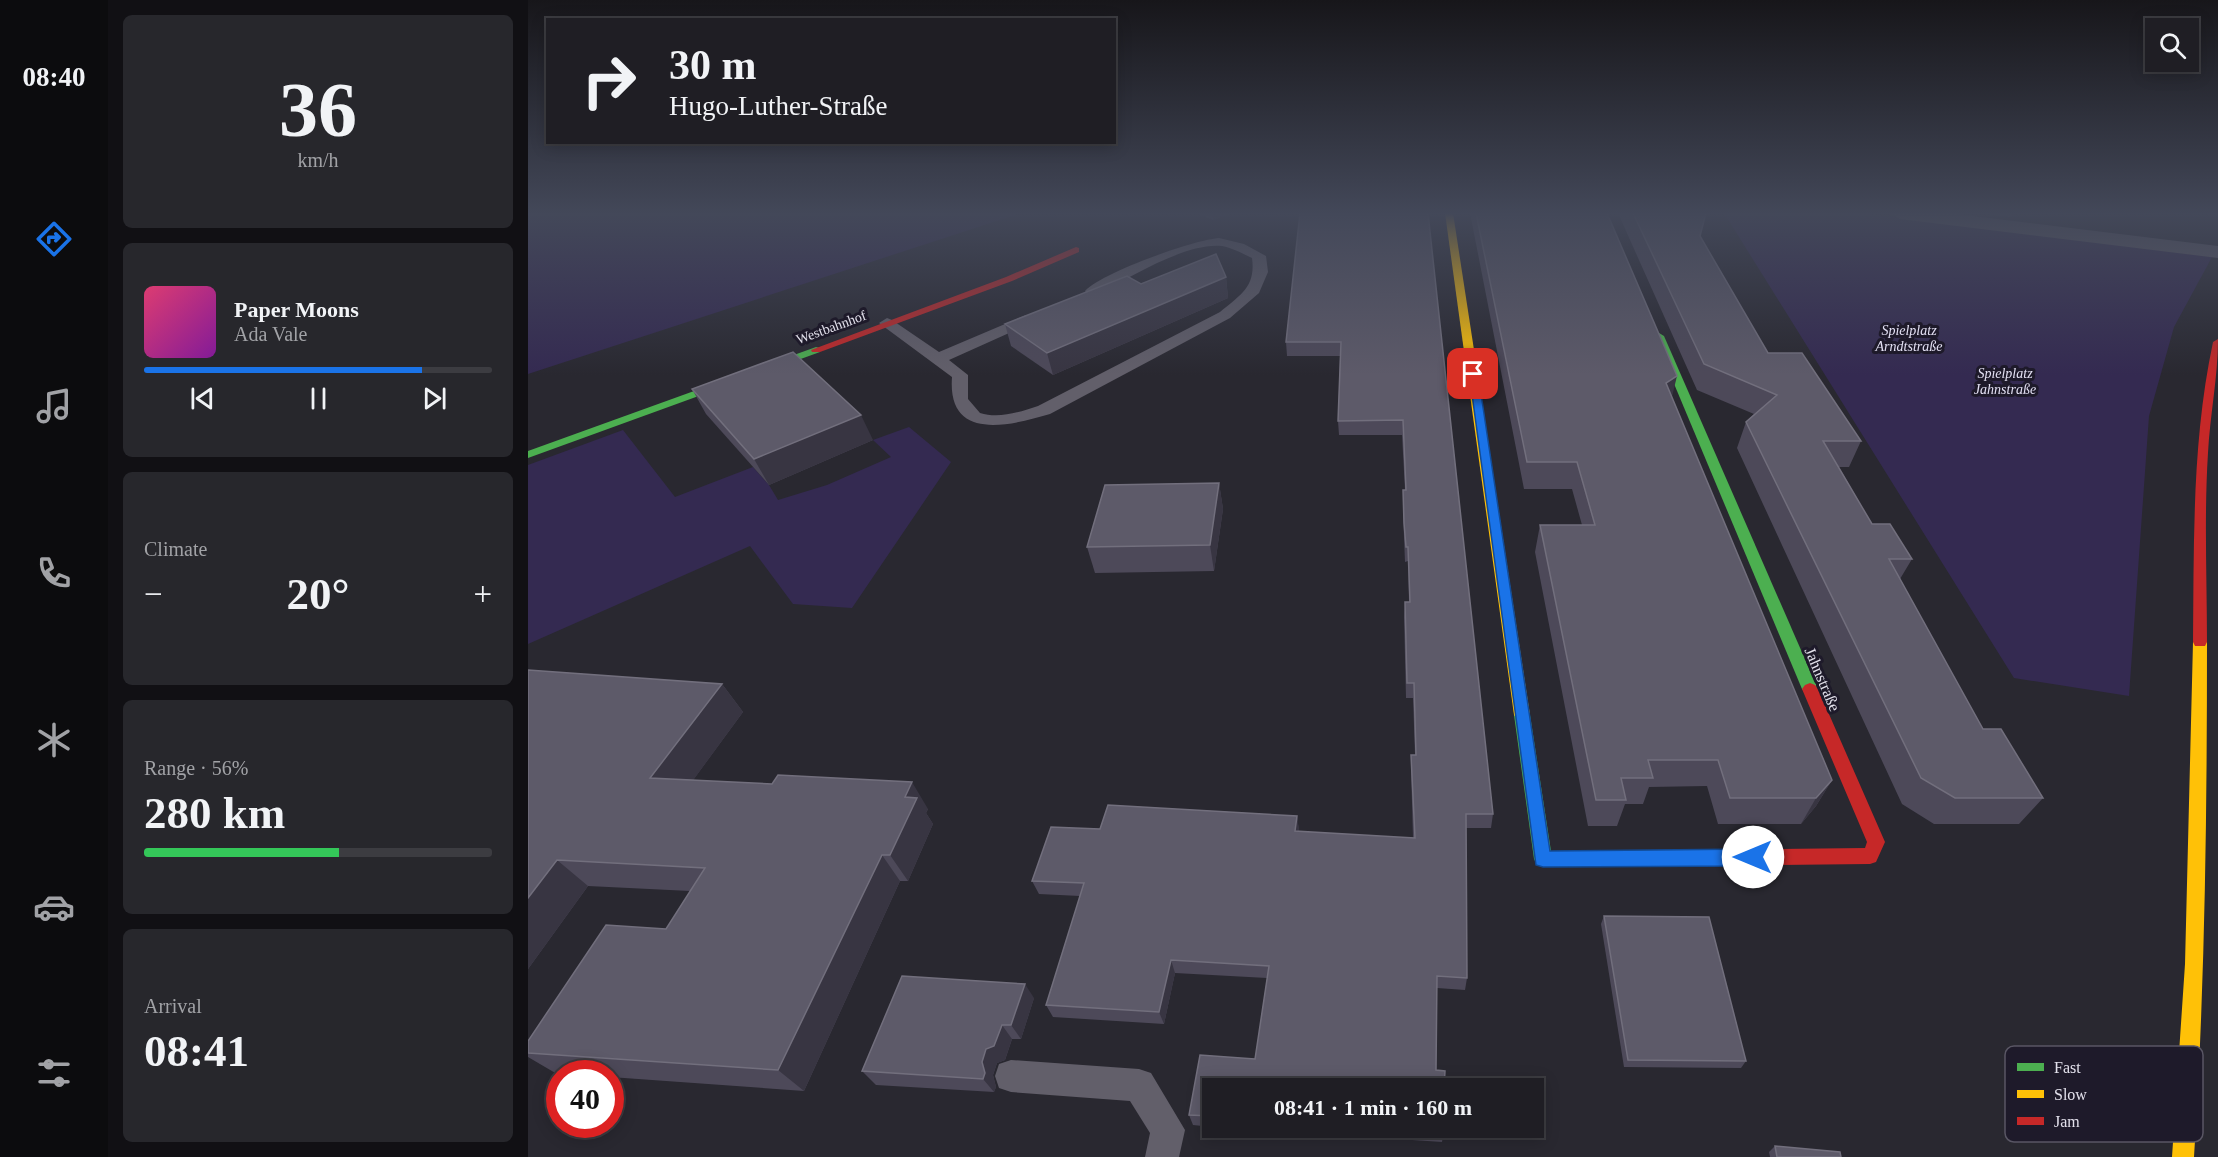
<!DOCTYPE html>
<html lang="en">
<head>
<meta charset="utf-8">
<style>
	:root { --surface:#1f1e24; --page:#27272c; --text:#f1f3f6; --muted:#a1a2a6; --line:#3c3c41; --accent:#1a73e8 }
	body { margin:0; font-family:Georgia,serif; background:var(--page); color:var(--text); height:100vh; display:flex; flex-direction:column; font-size:22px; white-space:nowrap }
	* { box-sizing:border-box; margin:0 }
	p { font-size:20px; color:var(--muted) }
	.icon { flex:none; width:33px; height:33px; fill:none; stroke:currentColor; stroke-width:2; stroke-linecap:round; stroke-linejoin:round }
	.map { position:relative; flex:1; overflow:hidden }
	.drawer { display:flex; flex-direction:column; gap:15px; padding:15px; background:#111014; width:420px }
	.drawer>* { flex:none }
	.guide { position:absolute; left:18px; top:18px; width:570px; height:126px; border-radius:0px; box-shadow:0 3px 15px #0003,0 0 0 2px var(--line); background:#1f1e24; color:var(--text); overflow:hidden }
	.fabs { position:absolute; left:1617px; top:18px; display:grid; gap:12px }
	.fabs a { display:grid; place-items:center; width:54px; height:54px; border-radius:0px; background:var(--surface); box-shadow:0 3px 15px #0003,0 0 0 2px var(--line); font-size:30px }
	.speed { position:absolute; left:18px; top:1060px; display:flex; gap:12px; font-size:30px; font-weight:700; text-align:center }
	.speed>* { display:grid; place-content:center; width:78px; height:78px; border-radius:50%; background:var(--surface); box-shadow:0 3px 15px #0003,0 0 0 2px var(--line); line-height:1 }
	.speed .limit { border:9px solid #d22; background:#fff; color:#111 }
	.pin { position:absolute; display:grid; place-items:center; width:51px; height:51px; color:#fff; margin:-26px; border-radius:12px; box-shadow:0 3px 9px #0006 }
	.me { position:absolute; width:66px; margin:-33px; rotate:270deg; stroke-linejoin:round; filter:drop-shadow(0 0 4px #0008) }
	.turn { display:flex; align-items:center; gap:21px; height:126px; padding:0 24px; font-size:27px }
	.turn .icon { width:78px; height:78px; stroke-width:2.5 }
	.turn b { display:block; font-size:42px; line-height:51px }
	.big { font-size:45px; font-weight:600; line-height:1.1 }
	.drawer .card { flex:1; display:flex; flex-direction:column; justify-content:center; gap:9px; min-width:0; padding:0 21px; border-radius:9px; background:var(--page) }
	.drawer .dial { align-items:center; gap:0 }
	.dial b { font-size:78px; line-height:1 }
	.song { display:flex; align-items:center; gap:18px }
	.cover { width:72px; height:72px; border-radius:9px; background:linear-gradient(135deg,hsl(340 70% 55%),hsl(290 70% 35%)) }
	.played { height:6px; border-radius:3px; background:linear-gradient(90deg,var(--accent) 80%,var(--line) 80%) }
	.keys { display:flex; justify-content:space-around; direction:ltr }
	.heat { display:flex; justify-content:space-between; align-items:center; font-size:33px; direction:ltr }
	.charge { height:9px; border-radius:4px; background:linear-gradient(90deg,#34c759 56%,var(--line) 0) }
	.trip { position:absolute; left:674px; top:1078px; width:342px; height:60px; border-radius:0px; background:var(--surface); box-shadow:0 3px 15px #0003,0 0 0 2px var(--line); font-weight:600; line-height:60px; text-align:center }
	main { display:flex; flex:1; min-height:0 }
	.dock { display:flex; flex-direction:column; width:108px; justify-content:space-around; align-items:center; background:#0c0c0e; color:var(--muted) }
	.dock .icon { width:42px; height:42px }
	.dock .current { color:var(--accent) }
	.dock b { font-size:27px; color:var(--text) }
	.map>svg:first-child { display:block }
	.green { fill:#342a51 }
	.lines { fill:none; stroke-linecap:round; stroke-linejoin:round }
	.lane { fill:#625f6a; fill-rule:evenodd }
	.street { fill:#625f6a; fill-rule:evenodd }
	.fast { fill:#4caf50; fill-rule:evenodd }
	.slow { fill:#ffc107; fill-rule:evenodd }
	.jam { fill:#c62828; fill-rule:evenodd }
	.wall { fill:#4d4959 }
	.shaded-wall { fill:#383542 }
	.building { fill:#5d5a69; stroke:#726f7d; stroke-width:1.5 }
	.route { fill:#1a73e8; stroke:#114b97; stroke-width:1.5 }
	.labels { text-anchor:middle; stroke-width:6; stroke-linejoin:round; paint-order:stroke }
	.far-street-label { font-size:14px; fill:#e3e1ec; stroke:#1e1a2a }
	.far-park-label { font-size:14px; font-style:italic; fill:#e3e0f3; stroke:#1e1a2a }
	.street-label { font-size:16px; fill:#e3e1ec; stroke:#1e1a2a }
	.key { fill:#1e1a2a; stroke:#595664; stroke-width:1.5 }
	.key-label { font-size:16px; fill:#e3e1ec }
</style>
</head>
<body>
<main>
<nav class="dock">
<b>08:40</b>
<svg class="icon current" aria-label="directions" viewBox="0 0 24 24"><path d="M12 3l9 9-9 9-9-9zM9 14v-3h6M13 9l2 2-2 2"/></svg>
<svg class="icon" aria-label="music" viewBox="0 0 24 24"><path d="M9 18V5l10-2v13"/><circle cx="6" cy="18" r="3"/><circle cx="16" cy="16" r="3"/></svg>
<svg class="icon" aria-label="phone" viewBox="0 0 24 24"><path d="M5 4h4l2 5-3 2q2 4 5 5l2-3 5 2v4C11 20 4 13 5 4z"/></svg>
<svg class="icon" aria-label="climate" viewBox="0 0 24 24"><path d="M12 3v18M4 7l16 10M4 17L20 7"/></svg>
<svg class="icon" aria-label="car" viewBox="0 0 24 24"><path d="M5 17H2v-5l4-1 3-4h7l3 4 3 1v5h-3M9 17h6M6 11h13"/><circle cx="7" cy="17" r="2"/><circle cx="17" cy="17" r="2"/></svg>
<svg class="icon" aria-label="filters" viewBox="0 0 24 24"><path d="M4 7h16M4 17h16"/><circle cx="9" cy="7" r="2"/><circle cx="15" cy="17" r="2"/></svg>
</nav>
<section class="drawer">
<div class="card dial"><b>36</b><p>km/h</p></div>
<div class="card">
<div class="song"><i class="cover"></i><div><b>Paper Moons</b><p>Ada Vale</p></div></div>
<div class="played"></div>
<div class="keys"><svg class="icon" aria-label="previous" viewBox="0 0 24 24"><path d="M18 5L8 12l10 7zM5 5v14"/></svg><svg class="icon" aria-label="pause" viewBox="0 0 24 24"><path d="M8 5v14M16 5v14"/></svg><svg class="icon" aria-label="next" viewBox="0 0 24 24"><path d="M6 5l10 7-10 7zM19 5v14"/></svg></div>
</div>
<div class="card"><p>Climate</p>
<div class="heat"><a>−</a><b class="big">20°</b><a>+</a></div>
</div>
<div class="card"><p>Range · 56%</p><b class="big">280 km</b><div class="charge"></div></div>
<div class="card"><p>Arrival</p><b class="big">08:41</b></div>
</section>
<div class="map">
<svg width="1690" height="1157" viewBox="0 0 1690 1157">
	<rect width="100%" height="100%" fill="#292830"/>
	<g class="green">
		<path d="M0,213H493L0,374Z"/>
		<path d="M1196,213H1332L1684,257L1646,327L1621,416L1601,696L1486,678Z"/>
		<path d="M381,427L423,462L324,608L265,604L222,546L0,644V465L95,430L147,497L225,467L241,485L250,500L299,485L363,457L345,440Z"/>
	</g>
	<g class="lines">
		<g class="lane">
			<path d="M691,238L716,244L738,256L740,272L731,293L702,318L522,414C481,426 419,442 424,377L351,323L359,318L364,320L411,352L498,315H508L510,318L508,321L421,360L440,375V399L452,413C471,419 492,412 510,406L692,312C712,295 728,287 724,258C715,254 705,248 694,246C658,242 602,278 569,294H559L557,291C573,273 665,240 691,238Z"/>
			<path d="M483,1060L611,1069L623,1073L657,1130L651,1157H617L622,1133L602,1101L483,1092L471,1088L467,1076L471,1064Z"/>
		</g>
		<path class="street" d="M1362,213H1420L1690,246V258L1372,219Z"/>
		<g class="fast">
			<path d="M1131,333L1136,336L1290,689L1287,693L1282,695L1277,693L1274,689L1126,336Z"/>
			<path d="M288,347L292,348V352L0,458V451Z"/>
			<path d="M994,709L999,711L1002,715L1023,851L1154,850L1160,852L1163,858L1160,864L1154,866L1015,867L1009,865L1006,859L986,715L989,711Z"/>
		</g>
		<g class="slow">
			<path d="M917,213H925L1002,715L999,719L994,721L989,719L986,715Z"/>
			<path d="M1672,637L1677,638L1679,642C1679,814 1677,985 1666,1157H1644L1657,964L1665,642L1667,638Z"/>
		</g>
		<g class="jam">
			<path d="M548,247L551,248V252L484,281L292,352H284L283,350L478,277Z"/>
			<path d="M1690,339C1690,377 1682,415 1680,453C1676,516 1679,579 1679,642L1677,646H1667L1665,642C1666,541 1664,441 1685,342Z"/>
			<path d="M1282,683L1287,685L1290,689L1357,842L1348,862L1342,864L1154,866L1148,864L1145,858L1148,852L1154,850L1337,848L1339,842L1274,689L1277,685Z"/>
		</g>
	</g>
	<g class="wall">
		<path d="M669,213H704L685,220Z"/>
		<path d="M772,213H900L965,814L963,828H938L939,978L937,990L909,988L908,1070L917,1071L916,1089H684V1127L665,1125L661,1115L672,1055L727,1059L739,978L647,973L636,1024L525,1017L518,1005L552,896L511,894L504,881L523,827L572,829L580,805L769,816L771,832L885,838L883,769V755H887L885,698H878L876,617L877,602H881L880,561L877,562L876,538L875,505V490H877L874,435H811L810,421L812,356H759L758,342Z"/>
		<path d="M942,213H1079L1144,398L1304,780L1288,806L1273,824H1190L1179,786L1121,787L1115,804H1097L1089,826H1060L1007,552L1012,525H1054L1044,489H996Z"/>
		<path d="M1090,213H1178L1172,236L1240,353L1333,441L1321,467H1311L1344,524L1384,559L1372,579L1455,729L1515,798L1491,824H1406L1374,804L1209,448L1218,422L1226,414L1169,390Z"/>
		<path d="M1452,213H1485L1483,217Z"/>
		<path d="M698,277L700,298L525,375L483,346L477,324L613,284Z"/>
		<path d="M164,389L345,440L241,485L178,414Z"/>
		<path d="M691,483L695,509L686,571L567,573L559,547Z"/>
		<path d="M0,670L194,684L215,712L165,780L400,809L398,813L405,824L380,881H372L276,1091L82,1077V1074H29L0,1057V1041L138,929L162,891L60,886L0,969Z"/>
		<path d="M1076,916L1218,1061L1213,1068L1096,1067L1073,924Z"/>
		<path d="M506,998L493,1039H484L477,1060L469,1063L465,1075L468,1087L466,1092L348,1085L334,1071Z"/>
		<path d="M704,1128H916L914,1142Z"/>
		<path d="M1247,1146L1313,1157H1242L1241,1152Z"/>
	</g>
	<g class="shaded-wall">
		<path d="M684,213H704L685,220Z"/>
		<path d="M698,277L700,298L525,375L519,353Z"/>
		<path d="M1149,376L1143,401L1138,383Z"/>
		<path d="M333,415L345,440L241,485L226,459Z"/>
		<path d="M691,483L695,509L686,571L682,545Z"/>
		<path d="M194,684L215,712L147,805L122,778Z"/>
		<path d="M1304,780L1288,806L1273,824L1288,798Z"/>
		<path d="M384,782L400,809L398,813L405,824L380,881L362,855L377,797Z"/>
		<path d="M769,816L771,830L769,845L767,831Z"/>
		<path d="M354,855L372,881L276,1091L250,1070Z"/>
		<path d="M29,860L60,886L0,969V898Z"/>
		<path d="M643,960L647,973L636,1024L631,1012Z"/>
		<path d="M497,984L506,998L493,1039L483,1025Z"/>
		<path d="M474,1025L484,1039L477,1060L469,1063L465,1075L468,1087L466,1092L455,1079L454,1062L458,1049Z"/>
	</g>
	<g class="building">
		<path d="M772,213H900L965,814H938L939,978L909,976L908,1070L917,1071L916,1089H684V1116L661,1115L672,1055L727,1059L741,966L643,960L631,1012L518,1005L556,883L504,881L523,827L572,829L580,805L769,816L767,831L887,838L883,755H888L886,683H879L877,602H882L880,547H878L876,523L875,490H878L875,420L810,421L813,342H758Z"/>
		<path d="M948,213H1079L1149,376L1138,383L1304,780L1288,798H1202L1190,760H1120L1125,778H1093L1098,800H1068L1012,525H1067L1049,462H999Z"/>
		<path d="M1105,213H1178L1172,236L1240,353H1274L1333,441H1295L1344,524H1362L1384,559H1361L1455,729H1473L1515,798H1427L1393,778L1218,422L1249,395L1176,364Z"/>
		<path d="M688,254L698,277L519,353L477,324L599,276L613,284Z"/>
		<path d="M265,352L333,415L226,459L164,389Z"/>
		<path d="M691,483L682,545L559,547L577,485Z"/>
		<path d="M0,670L194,684L122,778L244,784L250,775L384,782L377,797L389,798L362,855H354L250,1070L0,1053V1041L78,925L138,929L177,868L29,860L0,898Z"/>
		<path d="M1076,916L1181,917L1218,1061L1100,1060Z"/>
		<path d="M374,976L497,984L483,1025H474L466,1046L458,1049L454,1062L457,1073L455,1079L334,1071Z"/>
		<path d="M856,1128H916V1132Z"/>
		<path d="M1247,1146L1312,1152L1313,1157H1249Z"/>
	</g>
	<linearGradient id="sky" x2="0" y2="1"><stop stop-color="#17161a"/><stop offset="0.57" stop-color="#434859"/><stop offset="1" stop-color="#434859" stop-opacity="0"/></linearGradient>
	<rect width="1690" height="375" fill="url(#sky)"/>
	<path class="route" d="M941,372L950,374L1022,851L1225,849L1231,852L1234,857L1231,863L1225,866L1015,867L1008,865Z"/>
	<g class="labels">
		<g class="far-street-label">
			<text transform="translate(303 327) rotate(-20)" y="5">Westbahnhof</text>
		</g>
		<g class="far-park-label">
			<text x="1381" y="335">Spielplatz<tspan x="1381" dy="16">Arndtstraße</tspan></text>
			<text x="1477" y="378">Spielplatz<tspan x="1477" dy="16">Jahnstraße</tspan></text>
		</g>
		<g class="street-label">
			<text transform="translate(1295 679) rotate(67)" y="6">Jahnstraße</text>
		</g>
	</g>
	<rect x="1477" y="1046" width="198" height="96" rx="9" class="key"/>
	<rect x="1489" y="1063" width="27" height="8" fill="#4caf50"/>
	<rect x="1489" y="1090" width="27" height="8" fill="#ffc107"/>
	<rect x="1489" y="1117" width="27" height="8" fill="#c62828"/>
	<g class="key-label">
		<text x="1526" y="1073">Fast</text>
		<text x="1526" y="1100">Slow</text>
		<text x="1526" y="1127">Jam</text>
	</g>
</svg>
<div class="fabs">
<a><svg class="icon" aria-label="search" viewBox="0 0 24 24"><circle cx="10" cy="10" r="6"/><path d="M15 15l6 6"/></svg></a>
</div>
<div class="speed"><div class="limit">40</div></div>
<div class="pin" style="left:945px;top:374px;background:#d93025"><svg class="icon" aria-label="arrive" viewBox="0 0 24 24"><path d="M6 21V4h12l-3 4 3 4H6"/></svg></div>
<svg class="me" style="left:1225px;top:857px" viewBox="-20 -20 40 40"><circle r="19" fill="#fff"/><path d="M0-13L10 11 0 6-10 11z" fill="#1a73e8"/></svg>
<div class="trip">08:41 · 1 min · 160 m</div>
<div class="guide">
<div class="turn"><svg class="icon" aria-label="right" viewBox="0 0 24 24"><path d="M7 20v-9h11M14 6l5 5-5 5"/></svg><div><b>30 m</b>Hugo-Luther-Straße</div></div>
</div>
</div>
</main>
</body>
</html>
